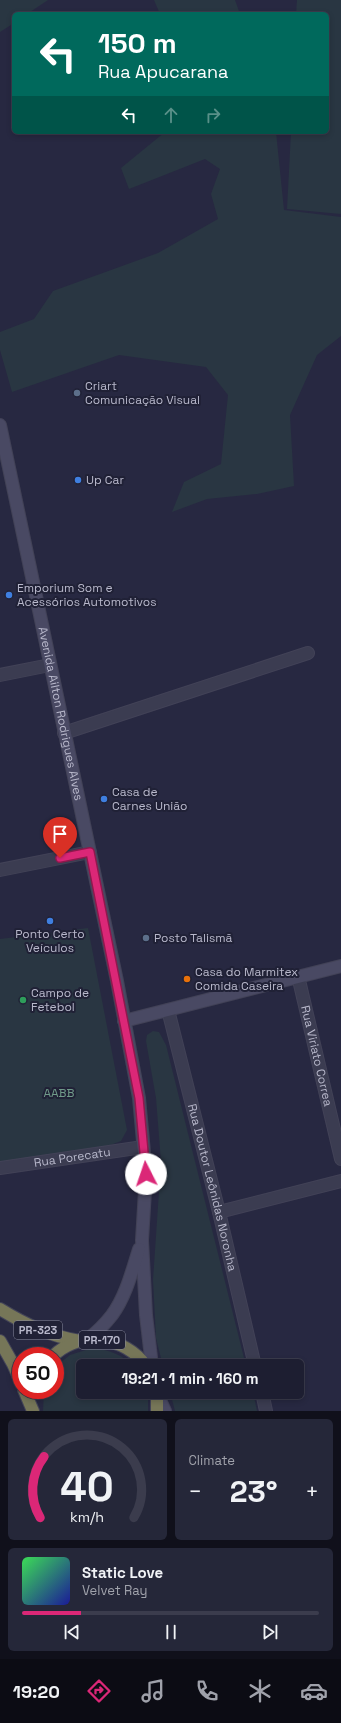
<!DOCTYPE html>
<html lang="en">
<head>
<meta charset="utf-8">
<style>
	:root { --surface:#1d1e31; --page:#252739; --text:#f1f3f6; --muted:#a0a2ab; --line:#3b3c4d; --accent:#db2777 }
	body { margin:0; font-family:"Space Grotesk",sans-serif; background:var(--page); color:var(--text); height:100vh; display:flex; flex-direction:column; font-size:15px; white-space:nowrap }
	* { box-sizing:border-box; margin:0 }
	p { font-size:13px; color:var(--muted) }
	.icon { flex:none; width:22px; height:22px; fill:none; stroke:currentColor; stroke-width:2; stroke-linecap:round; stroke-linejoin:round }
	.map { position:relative; height:1411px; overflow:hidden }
	.sheet { display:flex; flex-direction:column; gap:8px; padding:8px; background:#10101b; flex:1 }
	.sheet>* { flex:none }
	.banner { position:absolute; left:12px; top:12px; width:317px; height:122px; border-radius:6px; box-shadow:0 2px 6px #0003,0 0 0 1px var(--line); background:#00695c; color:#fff; overflow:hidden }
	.speed { position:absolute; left:12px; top:1347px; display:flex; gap:8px; font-size:20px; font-weight:700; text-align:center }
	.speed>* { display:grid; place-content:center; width:52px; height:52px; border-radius:50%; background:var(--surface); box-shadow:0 2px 6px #0003,0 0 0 1px var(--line); line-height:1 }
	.speed .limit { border:6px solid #d22; background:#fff; color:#111 }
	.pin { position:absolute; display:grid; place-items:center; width:34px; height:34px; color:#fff; margin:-41px -17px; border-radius:50% 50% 50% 0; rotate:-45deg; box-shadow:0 0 4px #0007 }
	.pin .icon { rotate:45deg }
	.me { position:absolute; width:44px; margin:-22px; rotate:356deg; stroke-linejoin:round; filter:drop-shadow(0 0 3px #0008) }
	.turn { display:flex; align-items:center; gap:14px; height:84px; padding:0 20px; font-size:18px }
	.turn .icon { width:52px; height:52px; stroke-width:2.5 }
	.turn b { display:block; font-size:28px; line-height:34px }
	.lanes { display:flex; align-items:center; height:38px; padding:0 20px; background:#0003; justify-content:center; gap:20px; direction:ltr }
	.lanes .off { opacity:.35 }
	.big { font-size:30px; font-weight:800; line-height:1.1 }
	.sheet .widget { flex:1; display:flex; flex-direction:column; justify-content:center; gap:6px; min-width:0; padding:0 14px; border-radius:6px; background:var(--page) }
	.sheet .dial { align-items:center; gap:0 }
	.dial svg { height:104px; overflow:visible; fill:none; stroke:var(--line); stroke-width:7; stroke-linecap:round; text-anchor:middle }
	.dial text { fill:var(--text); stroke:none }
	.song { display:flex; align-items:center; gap:12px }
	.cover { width:48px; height:48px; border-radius:6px; background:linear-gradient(135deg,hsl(130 70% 55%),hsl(240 70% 35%)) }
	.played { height:4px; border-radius:2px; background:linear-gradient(90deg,var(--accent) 20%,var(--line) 20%) }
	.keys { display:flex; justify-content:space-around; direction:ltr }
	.heat { display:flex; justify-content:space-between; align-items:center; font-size:22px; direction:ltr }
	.sheet .tiles { flex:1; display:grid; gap:8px; grid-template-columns:1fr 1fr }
	.widget:last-child { grid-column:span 2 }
	.trip { position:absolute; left:76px; top:1359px; width:228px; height:40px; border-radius:6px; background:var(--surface); box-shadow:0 2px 6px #0003,0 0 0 1px var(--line); font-weight:800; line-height:40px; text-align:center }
	.tabs { display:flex; height:64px; justify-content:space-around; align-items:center; background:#0c0c14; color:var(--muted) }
	.tabs .icon { width:28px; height:28px }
	.tabs .active { color:var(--accent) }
	.tabs b { font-size:18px; color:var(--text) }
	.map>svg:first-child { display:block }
	.green { fill:#293642 }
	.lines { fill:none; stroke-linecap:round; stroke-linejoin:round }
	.street-casing { stroke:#424257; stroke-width:14 }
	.secondary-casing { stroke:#424257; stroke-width:14 }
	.highway-casing { stroke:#434458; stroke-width:14 }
	.street { stroke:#3b3c51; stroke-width:12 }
	.secondary { stroke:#494963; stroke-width:12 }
	.highway { stroke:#767658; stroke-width:12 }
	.route-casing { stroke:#8e194d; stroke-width:10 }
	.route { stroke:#db2777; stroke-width:7 }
	.service-dot { fill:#5c6f8a; stroke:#202136; stroke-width:1.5 }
	.shop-dot { fill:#3f7fe0; stroke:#202136; stroke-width:1.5 }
	.food-dot { fill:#e8710a; stroke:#202136; stroke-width:1.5 }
	.leisure-dot { fill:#2e9e5b; stroke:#202136; stroke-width:1.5 }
	.labels { text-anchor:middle; stroke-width:4; stroke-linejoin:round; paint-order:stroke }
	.shield { fill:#202136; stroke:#8a8b9e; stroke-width:1 }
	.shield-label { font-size:11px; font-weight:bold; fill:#b8b8cb }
	.poi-label { font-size:12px; fill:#b8b8cb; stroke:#202136; text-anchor:start }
	.street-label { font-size:12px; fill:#b8b8cb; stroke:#202136 }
	.park-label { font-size:12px; fill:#709b8a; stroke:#202136 }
</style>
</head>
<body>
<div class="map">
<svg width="341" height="1411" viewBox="0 0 341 1411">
	<rect width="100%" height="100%" fill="#272841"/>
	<g class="green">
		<path d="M0,0H48L27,14H14V23L0,32Z"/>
		<path d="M154,0H235L240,14H160Z"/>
		<path d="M297,0H341V214L287,209L291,132H327V14H296Z"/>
		<path d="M165,132H276L284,210L341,217V336L317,355L290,415L294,486L257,494L207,499L172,512L184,482L221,464L228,395L206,367L119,355L12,392L0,350V332L34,319L53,291L158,253L218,219L211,194L220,169L205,159L129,189L121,168Z"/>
		<path d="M88,928L127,1130L121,1141L108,1146L0,1163V939Z"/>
		<path d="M153,1031L159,1032L166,1045L246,1366H163L156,1338L153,1280L161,1162L156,1098L146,1041L147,1035Z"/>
		<path d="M89,1349C107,1348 121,1354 134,1366H83V1392H148V1411H43L44,1390H55V1367L70,1355Z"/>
		<path d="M170,1392H253L257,1411H175Z"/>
	</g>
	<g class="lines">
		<g class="street-casing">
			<g id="street">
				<path d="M0,675L50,665"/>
				<path d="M64,733L308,653"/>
				<path d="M0,870L90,852"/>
				<path id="s1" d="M298,976L341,1159"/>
				<path id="s2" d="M168,1010L219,1212L255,1366"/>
				<path id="s3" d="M0,1168L143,1147"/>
				<path d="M219,1212L341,1181"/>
				<path d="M262,1392L266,1411"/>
			</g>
		</g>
		<g class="secondary-casing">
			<g id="secondary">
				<path id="s4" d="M0,425L117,981L139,1098L146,1174L142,1240L146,1315L152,1366"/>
				<path d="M124,1021L341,966"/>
				<path d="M88,1339C97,1332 105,1324 112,1315C126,1296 132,1271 139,1249"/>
				<path d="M158,1396L165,1411"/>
			</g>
		</g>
		<g class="highway-casing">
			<g id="highway">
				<path d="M0,1309C26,1325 50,1336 80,1341"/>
				<path d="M0,1341L13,1364L21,1382"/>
				<path d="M53,1356C80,1330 125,1336 146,1366"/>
				<path d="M24,1390L33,1411"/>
				<path d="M157,1411V1392"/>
			</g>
		</g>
		<use href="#street" class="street"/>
		<use href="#secondary" class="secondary"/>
		<use href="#highway" class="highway"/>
	</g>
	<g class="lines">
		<g class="route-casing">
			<path id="route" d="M60,858L90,852L139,1098L146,1174"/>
		</g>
		<use href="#route" class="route"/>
	</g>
	<g class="service-dot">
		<circle cx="77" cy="393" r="4"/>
		<circle cx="146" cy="938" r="4"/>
	</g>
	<g class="shop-dot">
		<circle cx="78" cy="480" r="4"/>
		<circle cx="9" cy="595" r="4"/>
		<circle cx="104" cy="799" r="4"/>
		<circle cx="50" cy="921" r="4"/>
	</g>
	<circle class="food-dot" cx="187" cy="979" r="4"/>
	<circle class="leisure-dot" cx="23" cy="1000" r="4"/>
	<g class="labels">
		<g class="shield">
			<rect x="14" y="1321" width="48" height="18" rx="3"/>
			<rect x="79" y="1331" width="46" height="18" rx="3"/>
		</g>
		<g class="shield-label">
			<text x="38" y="1334">PR-323</text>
			<text x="102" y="1344">PR-170</text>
		</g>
		<g class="poi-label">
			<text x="85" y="390">Criart<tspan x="85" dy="14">Comunicação Visual</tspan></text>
			<text x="86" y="484">Up Car</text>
			<text x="17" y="592">Emporium Som e<tspan x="17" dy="14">Acessórios Automotivos</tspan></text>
			<text x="112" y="796">Casa de<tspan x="112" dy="14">Carnes União</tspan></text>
			<text x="50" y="938" text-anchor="middle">Ponto Certo<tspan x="50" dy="14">Veículos</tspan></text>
			<text x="154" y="942">Posto Talismã</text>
			<text x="195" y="976">Casa do Marmitex<tspan x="195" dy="14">Comida Caseira</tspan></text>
			<text x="31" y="997">Campo de<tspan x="31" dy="14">Fetebol</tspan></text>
		</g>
		<g class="street-label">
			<text dy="4" stroke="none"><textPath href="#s4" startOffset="295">Avenida Ailton Rodrigues Alves</textPath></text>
			<text dy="4" stroke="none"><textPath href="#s1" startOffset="82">Rua Viriato Correa</textPath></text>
			<text dy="4" stroke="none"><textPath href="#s3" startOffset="73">Rua Porecatu</textPath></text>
			<text dy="4" stroke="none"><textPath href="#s2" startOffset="183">Rua Doutor Leônidas Noronha</textPath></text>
		</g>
		<g class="park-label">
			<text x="59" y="1097">AABB</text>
		</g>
	</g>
</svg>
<div class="speed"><div class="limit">50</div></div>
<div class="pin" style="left:60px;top:858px;background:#d93025"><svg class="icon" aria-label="arrive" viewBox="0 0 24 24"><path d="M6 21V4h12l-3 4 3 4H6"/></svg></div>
<svg class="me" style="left:146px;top:1174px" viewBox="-20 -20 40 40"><circle r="19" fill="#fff"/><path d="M0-13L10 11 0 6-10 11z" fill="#db2777"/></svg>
<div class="trip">19:21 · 1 min · 160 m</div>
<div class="banner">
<div class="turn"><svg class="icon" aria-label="left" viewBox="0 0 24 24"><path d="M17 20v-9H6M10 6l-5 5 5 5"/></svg><div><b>150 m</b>Rua Apucarana</div></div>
<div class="lanes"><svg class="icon" aria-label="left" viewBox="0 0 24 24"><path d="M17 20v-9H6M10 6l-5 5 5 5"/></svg><svg class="icon off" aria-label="ahead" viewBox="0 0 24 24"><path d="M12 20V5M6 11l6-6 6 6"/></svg><svg class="icon off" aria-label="right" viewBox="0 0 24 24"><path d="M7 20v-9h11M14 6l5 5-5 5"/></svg></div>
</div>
</div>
<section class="sheet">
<div class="tiles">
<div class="widget dial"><svg viewBox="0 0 100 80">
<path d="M14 69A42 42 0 1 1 86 69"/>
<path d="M14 69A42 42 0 0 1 17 22" stroke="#db2777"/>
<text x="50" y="56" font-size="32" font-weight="700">40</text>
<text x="50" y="72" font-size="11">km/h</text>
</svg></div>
<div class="widget"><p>Climate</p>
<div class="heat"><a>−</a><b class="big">23°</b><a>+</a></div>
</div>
<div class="widget">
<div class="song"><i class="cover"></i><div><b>Static Love</b><p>Velvet Ray</p></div></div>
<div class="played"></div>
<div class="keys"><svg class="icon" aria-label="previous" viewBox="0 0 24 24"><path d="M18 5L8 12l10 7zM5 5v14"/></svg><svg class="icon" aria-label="pause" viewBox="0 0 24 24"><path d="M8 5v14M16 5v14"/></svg><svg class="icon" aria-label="next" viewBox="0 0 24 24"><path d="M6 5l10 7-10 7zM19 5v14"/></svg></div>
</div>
</div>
</section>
<nav class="tabs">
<b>19:20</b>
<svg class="icon active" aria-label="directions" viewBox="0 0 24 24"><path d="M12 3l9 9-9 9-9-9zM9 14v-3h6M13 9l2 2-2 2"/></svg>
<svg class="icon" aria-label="music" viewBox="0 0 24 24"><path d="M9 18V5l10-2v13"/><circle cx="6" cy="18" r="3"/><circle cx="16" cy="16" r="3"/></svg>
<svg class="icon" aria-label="phone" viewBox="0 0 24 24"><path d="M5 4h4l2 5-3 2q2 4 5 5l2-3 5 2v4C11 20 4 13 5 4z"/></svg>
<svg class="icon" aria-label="climate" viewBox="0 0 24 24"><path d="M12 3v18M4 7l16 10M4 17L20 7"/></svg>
<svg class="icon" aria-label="car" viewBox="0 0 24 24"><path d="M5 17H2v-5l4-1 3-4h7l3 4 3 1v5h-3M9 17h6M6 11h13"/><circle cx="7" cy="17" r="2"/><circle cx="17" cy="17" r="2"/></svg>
</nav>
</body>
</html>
